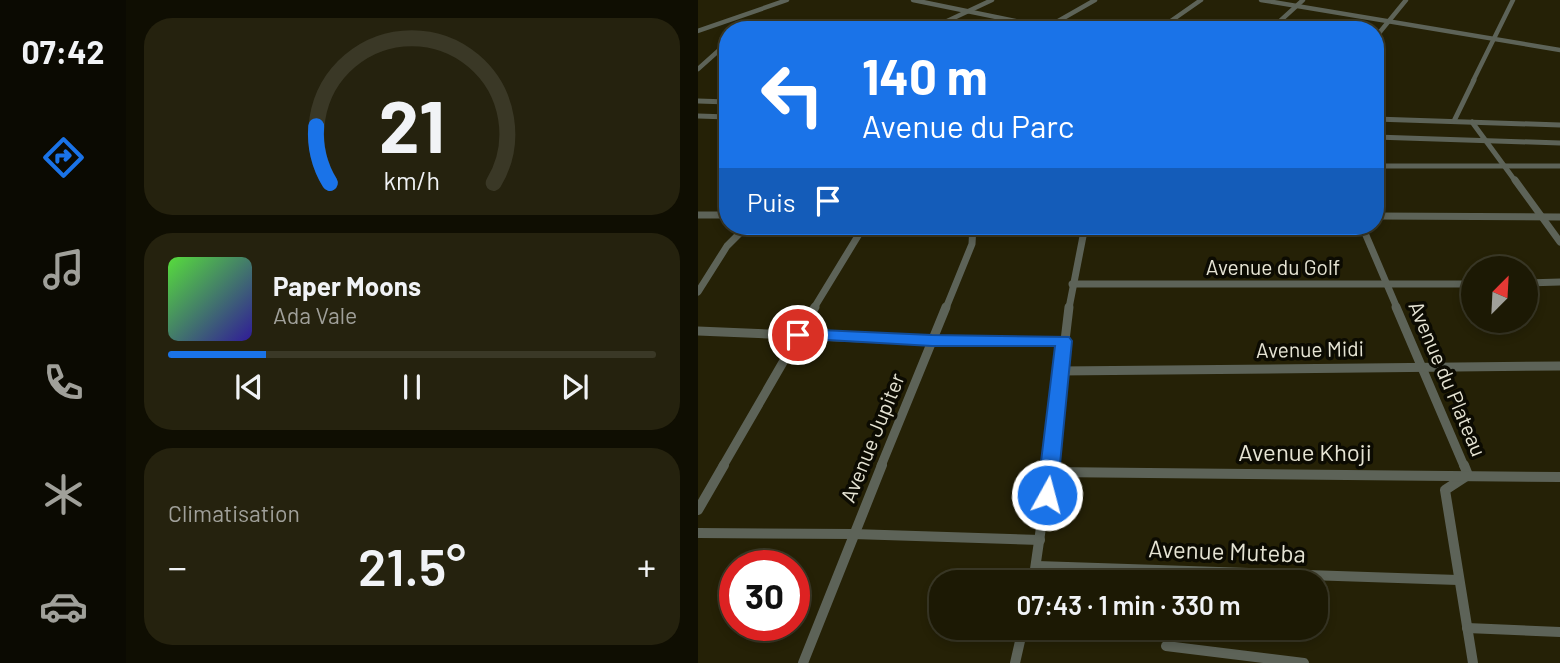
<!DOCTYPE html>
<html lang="fr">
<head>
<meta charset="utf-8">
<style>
	:root { --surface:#1c1904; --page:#25220e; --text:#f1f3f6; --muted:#a0a09a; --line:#3a3826; --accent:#1a73e8 }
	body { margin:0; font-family:Barlow,sans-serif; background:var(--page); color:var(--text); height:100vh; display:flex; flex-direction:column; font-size:26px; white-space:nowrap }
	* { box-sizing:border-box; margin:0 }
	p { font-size:23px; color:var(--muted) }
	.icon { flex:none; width:38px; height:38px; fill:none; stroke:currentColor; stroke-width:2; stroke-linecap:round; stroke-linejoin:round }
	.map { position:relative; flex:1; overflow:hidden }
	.details { display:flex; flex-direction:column; gap:18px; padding:18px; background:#0f0e02; width:572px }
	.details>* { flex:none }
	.hud { position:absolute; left:21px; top:21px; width:665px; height:214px; border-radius:28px; box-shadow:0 4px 10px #0003,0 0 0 2px var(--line); background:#1a73e8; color:#fff; overflow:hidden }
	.needle { width:46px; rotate:24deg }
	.controls { position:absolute; left:763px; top:256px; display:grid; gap:14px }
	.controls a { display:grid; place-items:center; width:77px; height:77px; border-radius:50%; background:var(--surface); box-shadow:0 4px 10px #0003,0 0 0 2px var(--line); font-size:35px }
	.speed { position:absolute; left:21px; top:550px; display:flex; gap:14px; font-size:35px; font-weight:700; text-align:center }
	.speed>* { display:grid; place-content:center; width:91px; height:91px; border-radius:50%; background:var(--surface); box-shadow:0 4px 10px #0003,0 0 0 2px var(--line); line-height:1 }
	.speed .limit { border:10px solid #d22; background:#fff; color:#111 }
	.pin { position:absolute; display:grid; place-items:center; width:60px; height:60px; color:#fff; margin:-30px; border:4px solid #fff; border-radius:50%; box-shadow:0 2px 7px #0007 }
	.me { position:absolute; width:77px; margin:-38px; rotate:7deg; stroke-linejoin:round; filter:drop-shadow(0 0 5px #0008) }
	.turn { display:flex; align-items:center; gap:24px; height:147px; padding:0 28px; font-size:32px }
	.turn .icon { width:91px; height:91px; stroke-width:2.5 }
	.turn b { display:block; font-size:49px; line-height:60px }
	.then { display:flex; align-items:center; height:66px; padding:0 28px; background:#0003; gap:14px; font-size:26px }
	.big { font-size:52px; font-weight:600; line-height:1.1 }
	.details .widget { flex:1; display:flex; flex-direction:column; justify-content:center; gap:10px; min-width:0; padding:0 24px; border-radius:28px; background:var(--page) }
	.details .dial { align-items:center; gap:0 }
	.dial svg { height:182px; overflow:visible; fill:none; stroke:var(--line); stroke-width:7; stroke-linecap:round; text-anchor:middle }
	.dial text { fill:var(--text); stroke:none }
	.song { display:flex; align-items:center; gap:21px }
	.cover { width:84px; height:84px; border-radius:10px; background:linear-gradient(135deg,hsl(110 70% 55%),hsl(250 70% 35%)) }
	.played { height:7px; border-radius:4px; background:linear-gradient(90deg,var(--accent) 20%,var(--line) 20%) }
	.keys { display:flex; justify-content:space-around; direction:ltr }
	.heat { display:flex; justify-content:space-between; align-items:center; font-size:38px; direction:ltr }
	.trip { position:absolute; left:231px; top:570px; width:399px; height:70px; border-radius:28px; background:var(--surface); box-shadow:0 4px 10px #0003,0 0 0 2px var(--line); font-weight:600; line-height:70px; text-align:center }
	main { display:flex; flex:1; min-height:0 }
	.menu { display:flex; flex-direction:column; width:126px; justify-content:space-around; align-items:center; background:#0b0a02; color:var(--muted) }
	.menu .icon { width:49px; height:49px }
	.menu .active { color:var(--accent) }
	.menu b { font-size:32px; color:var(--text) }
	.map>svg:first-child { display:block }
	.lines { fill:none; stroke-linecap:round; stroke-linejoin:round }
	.street-far4 { stroke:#5d6358; stroke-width:4.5 }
	.street-far3 { stroke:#5d6358; stroke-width:5 }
	.street-far2 { stroke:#5d6358; stroke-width:7 }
	.street-far1 { stroke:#5d6358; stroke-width:9 }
	.street { stroke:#5d6358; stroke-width:10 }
	.route { fill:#1a73e8; stroke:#114b97; stroke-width:2 }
	.labels { text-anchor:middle; stroke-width:7; stroke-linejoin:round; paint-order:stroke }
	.street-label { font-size:21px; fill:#e6e4d4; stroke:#0c0b02 }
	.near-street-label { font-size:24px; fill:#e6e4d4; stroke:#0c0b02 }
</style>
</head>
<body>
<main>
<nav class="menu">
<b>07:42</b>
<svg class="icon active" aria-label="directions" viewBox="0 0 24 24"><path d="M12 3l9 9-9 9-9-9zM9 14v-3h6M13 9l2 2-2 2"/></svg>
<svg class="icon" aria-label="music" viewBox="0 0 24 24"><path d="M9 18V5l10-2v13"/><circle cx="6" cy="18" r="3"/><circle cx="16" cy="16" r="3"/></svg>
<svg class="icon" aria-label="phone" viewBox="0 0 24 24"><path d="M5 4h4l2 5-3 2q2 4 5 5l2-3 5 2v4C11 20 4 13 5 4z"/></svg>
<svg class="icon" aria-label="climate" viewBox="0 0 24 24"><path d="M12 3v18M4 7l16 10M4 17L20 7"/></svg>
<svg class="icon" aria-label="car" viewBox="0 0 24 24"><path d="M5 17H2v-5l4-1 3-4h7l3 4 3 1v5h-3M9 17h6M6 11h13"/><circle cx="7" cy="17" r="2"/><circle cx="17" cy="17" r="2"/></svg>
</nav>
<section class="details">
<div class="widget dial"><svg viewBox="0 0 100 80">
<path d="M14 69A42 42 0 1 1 86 69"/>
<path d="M14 69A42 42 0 0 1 8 44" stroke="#1a73e8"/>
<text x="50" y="56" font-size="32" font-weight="700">21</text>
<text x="50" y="72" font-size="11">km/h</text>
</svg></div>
<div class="widget">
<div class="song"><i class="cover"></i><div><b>Paper Moons</b><p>Ada Vale</p></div></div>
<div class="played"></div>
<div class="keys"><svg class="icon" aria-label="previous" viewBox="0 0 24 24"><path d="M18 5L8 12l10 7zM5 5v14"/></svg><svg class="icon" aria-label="pause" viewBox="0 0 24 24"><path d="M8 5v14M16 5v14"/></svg><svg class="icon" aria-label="next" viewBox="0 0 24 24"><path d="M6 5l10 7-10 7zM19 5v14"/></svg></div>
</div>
<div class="widget"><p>Climatisation</p>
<div class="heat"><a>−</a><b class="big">21.5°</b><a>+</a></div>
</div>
</section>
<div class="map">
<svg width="862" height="663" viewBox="0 0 862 663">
	<rect width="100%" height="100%" fill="#252106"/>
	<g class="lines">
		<g class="street-far4">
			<path d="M215,0L362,30"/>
			<path d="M563,0L862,50"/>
			<path d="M348,28L397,0"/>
			<path d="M230,30L294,0"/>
			<path d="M460,30L503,0"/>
			<path d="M572,30L605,0"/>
			<path d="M0,31L89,0"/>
			<path d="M677,38L708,0"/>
			<path d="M0,69L28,44"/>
			<path d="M775,81L815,0"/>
		</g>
		<g class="street-far3">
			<path d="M0,101L30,102"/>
			<path d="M0,116L30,117"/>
			<path d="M677,119L862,125"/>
			<path d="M756,121L776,80"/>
			<path d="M774,122L818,182"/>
			<path d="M677,137L862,143"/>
			<path d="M677,166H862"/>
		</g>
		<g class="street-far2">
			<path d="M817,180L862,242"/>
			<path d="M0,215H30"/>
			<path d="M677,216L862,217"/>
			<path d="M664,226L699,308"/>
			<path d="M828,283L862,282"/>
			<path d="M374,284H775"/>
			<path d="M0,292L29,246L49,226"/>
			<path d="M116,308L166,226"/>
			<path d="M248,308L274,244L275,226"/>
			<path d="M371,308L387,226"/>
		</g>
		<g class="street-far1">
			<path d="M698,307L766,466"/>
			<path d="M0,331L234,341H366"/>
			<path d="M362,371L862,366"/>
			<path d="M25,466L117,307"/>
			<path d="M183,466L248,307"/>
			<path d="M352,466L371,307"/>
		</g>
		<g class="street">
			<path d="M766,465L770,475L747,490L775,663"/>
			<path d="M352,472L862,477"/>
			<path d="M0,510L26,465"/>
			<path d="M0,533L155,534L342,540"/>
			<path d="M339,566L760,580"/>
			<path d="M335,583L352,465"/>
			<path d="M769,628L862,632"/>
			<path d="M468,646L606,663"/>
			<path d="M105,663L184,465"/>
			<path d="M317,663L325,628"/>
		</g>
	</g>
	<path class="route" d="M100,329L234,335L371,337L374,341L359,495L356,501L349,503L342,501L339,495L357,346H234L94,338L92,335L94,331Z"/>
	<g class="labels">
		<g class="street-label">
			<text x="575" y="275">Avenue du Golf</text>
			<text transform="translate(612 350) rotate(-1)" y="7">Avenue Midi</text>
			<text transform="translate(749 379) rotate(67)" y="7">Avenue du Plateau</text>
			<text transform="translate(175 438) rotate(-68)" y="7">Avenue Jupiter</text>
		</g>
		<g class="near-street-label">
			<text x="607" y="461">Avenue Khoji</text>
			<text transform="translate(529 552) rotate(2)" y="8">Avenue Muteba</text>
		</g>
	</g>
</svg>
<div class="controls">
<a><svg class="needle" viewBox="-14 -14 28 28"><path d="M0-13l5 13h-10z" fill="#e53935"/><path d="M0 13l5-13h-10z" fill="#a0a09a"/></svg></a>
</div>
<div class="speed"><div class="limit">30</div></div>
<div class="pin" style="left:100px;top:335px;background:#d93025"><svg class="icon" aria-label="arrive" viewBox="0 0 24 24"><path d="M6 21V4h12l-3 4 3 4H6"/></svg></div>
<svg class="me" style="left:349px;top:495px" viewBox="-20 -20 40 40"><circle r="17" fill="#1a73e8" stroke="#fff" stroke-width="3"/><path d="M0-11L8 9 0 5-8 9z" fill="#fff"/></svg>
<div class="trip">07:43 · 1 min · 330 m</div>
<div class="hud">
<div class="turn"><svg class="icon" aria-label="left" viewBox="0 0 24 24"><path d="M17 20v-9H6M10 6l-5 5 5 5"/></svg><div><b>140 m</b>Avenue du Parc</div></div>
<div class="then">Puis<svg class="icon" aria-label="arrive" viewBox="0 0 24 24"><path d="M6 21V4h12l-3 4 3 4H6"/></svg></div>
</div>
</div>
</main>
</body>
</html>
